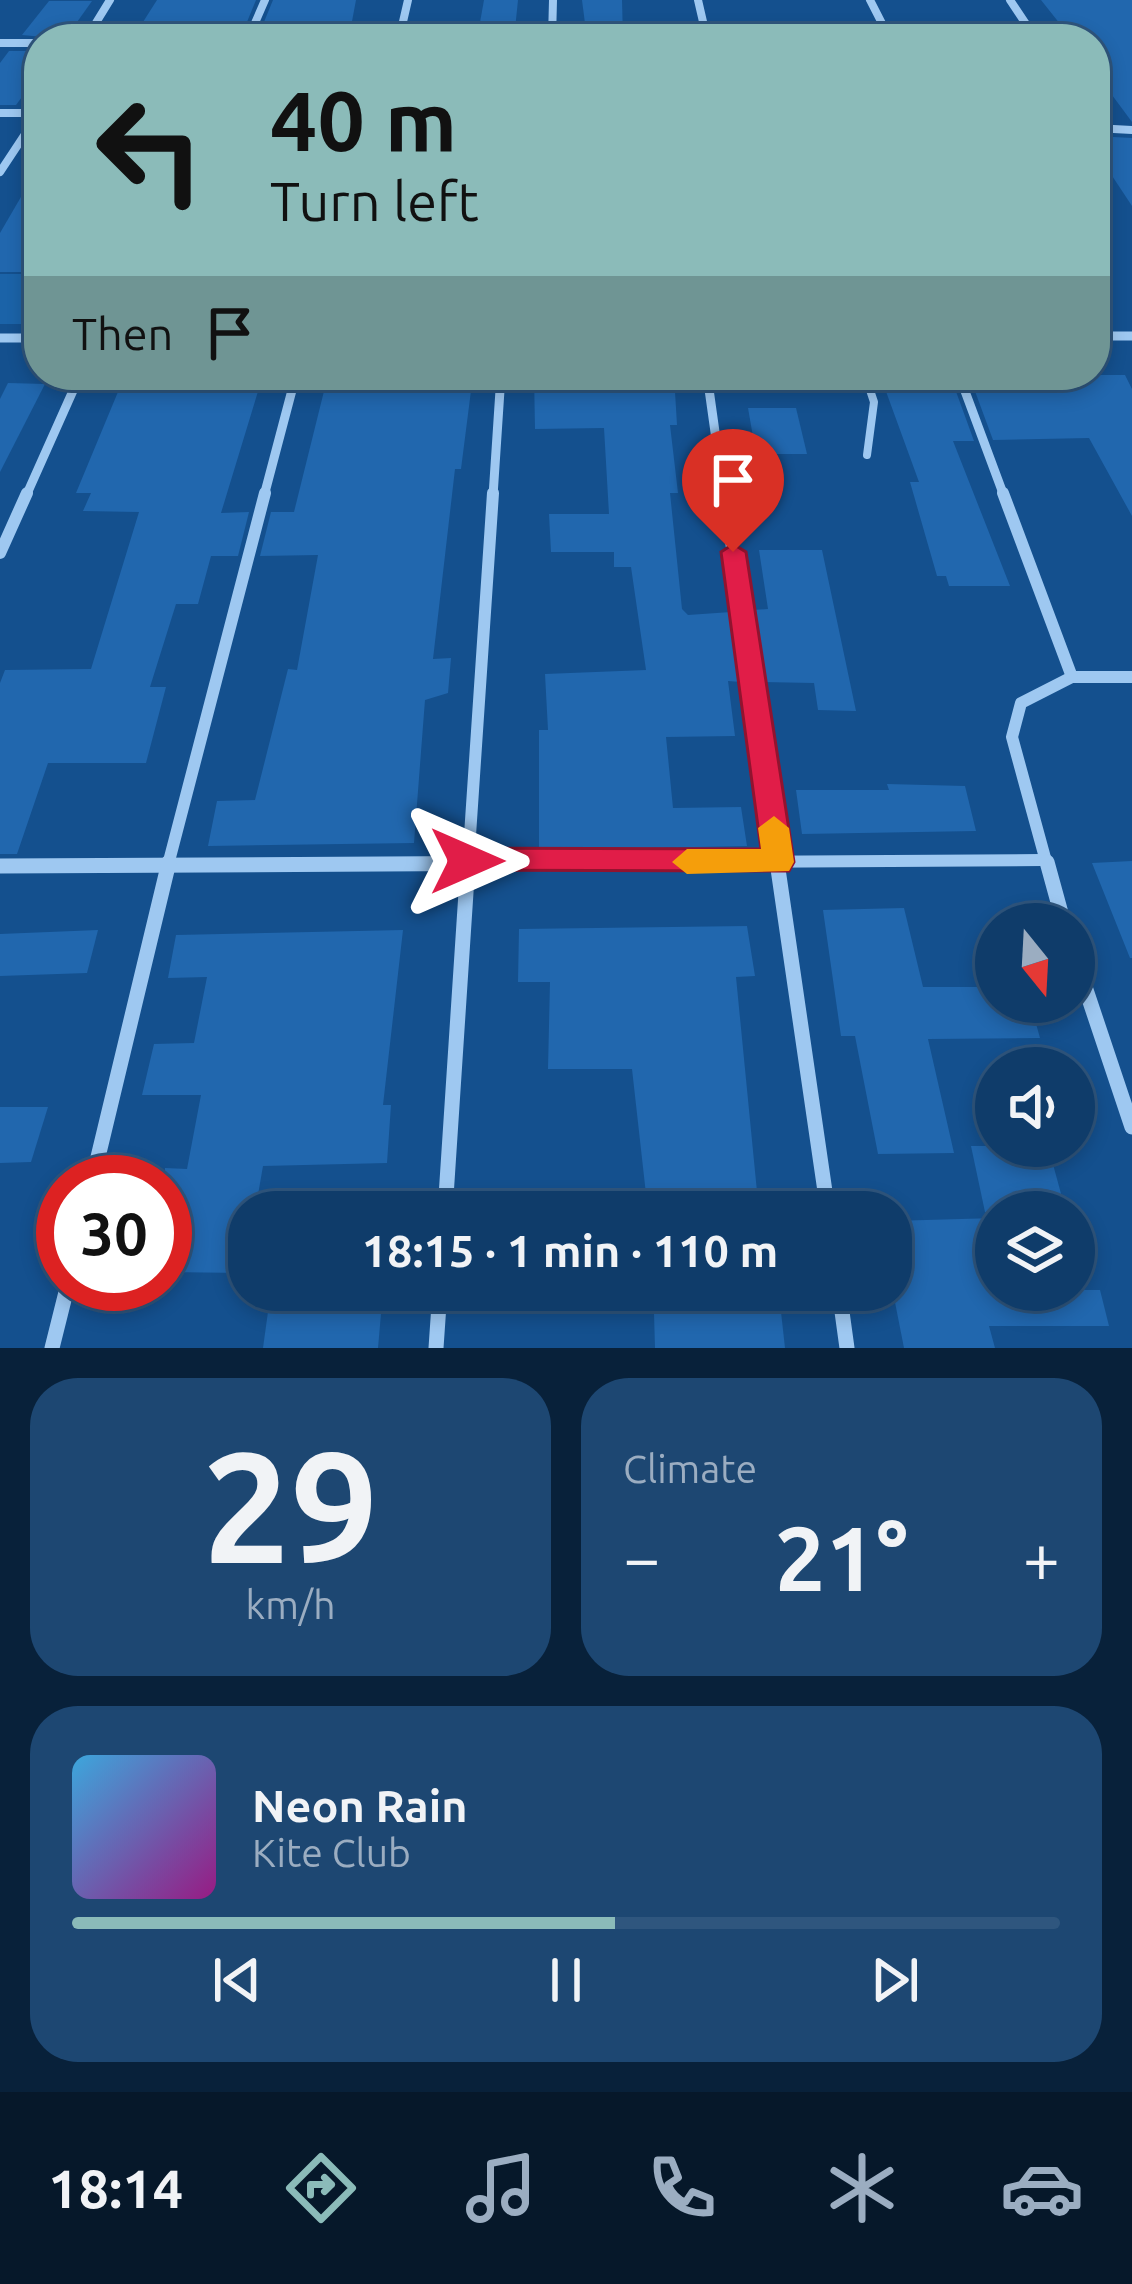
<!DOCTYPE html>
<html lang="en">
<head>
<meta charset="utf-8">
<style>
	:root { --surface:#0f3c6a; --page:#1d4772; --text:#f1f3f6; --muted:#9badc1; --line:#2f567e; --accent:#8bbbb9 }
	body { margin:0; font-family:Ubuntu,sans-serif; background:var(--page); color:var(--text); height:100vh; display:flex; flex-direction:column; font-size:45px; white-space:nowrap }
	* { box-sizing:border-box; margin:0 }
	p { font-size:39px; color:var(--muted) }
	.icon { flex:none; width:66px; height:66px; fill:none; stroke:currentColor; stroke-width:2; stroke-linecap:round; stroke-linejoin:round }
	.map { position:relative; height:1348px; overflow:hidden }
	.side { display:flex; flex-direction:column; gap:30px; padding:30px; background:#08213a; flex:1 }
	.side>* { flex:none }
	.top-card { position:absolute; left:24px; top:24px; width:1086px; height:366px; border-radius:48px; box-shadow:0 6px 18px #0003,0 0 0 3px var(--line); background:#8bbbb9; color:#111; overflow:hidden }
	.needle { width:78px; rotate:162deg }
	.tools { position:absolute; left:975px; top:903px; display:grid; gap:24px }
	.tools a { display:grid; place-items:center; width:120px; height:120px; border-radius:50%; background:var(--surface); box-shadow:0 6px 18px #0003,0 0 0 3px var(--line); font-size:60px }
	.speed { position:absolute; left:36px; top:1155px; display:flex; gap:24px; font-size:60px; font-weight:700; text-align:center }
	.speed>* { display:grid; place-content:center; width:156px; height:156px; border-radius:50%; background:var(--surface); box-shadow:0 6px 18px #0003,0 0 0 3px var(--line); line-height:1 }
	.speed .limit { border:18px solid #d22; background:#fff; color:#111 }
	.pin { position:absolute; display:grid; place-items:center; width:102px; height:102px; color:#fff; margin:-123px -51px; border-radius:50% 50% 50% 0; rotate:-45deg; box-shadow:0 0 12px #0007 }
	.pin .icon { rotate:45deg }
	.me { position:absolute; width:132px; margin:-66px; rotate:90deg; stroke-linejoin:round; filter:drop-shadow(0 0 9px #0008) }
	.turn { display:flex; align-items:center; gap:42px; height:252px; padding:0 48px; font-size:54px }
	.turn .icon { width:156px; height:156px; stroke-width:2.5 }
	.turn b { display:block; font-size:84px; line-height:102px }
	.then { display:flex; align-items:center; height:114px; padding:0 48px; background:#0003; gap:24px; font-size:45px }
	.big { font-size:90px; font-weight:700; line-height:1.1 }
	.side .tile { flex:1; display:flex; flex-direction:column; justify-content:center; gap:18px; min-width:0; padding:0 42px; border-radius:48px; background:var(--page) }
	.side .dial { align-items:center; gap:0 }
	.dial b { font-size:156px; line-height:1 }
	.song { display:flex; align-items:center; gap:36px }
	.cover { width:144px; height:144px; border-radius:18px; background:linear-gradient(135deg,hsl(200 70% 55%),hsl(310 70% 35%)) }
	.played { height:12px; border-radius:6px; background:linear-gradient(90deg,var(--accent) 55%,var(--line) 55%) }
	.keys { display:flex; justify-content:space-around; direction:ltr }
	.heat { display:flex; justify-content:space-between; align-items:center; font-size:66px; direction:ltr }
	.side .tiles { flex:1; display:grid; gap:30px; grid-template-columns:1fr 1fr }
	.tile:last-child { grid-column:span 2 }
	.trip { position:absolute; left:228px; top:1191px; width:684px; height:120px; border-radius:48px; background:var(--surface); box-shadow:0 6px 18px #0003,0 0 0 3px var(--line); font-weight:700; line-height:120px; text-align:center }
	.dock { display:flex; height:192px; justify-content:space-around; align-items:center; background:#06182a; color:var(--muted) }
	.dock .icon { width:84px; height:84px }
	.dock .on { color:var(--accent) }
	.dock b { font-size:54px; color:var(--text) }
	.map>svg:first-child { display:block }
	.green { fill:#1b63a8 }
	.building { fill:#2167ae }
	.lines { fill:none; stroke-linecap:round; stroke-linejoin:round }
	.lane { stroke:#9ec8f1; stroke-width:8 }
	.street-far3 { stroke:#9ec8f1; stroke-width:8 }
	.street-far2 { stroke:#9ec8f1; stroke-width:9 }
	.street-far1 { stroke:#9ec8f1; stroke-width:12 }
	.street { stroke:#9ec8f1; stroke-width:15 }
	.route { fill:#e11d48; stroke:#92132f; stroke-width:3 }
	.slow { fill:#f59e0b }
</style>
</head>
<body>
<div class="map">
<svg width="1132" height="1348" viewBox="0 0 1132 1348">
	<rect width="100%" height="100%" fill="#14508e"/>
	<rect class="green" x="0" y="274" width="39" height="50"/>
	<g class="building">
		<path d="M157,0H256L240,39L136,33Z"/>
		<path d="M273,0H356L350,32H343L342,39H257Z"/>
		<path d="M484,0H518L514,39H477Z"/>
		<path d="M582,0H622L623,39H587Z"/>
		<path d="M1041,0H1132V122L1095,72V39H1072Z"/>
		<path d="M49,1H92L65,39L22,35Z"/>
		<path d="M9,51H39V74L16,105H0V63Z"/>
		<path d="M1095,136L1132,138V206L1095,150Z"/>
		<path d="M39,166V272H0V233Z"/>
		<path d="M125,375H263L221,513L249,512L238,556H211L198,604H176L150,687H166L146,763H48L17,854H0V683L5,670L91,669L139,512L83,511L91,493H76Z"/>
		<path d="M328,375H473L461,469H455L433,659L451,658L448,693L425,700L414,843L208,846L217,801L255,800L288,669L297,670L318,555L260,556L271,512H294Z"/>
		<path d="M534,375H674L677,425H670L678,493H670L682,609L688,615L731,612L741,682L728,681L735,736L666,737L673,808L741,807L747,846L539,850V730H548L545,674L646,670L631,567H614V552H551L549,514H609L604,428L535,429Z"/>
		<path d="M880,375H950L974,441H953L1010,586H949L946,576H937L910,482H919Z"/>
		<path d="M969,375H1125L1132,389V516L1089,438L993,440Z"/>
		<path d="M8,383L45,384L0,472V399Z"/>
		<path d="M748,408H796L807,454H756Z"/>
		<path d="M759,550H822L856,711L818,710L814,683L762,682L752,610L768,609Z"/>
		<path d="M887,784L965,786L976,831L802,834L796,790H889Z"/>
		<path d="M1132,861V958H1130L1092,863Z"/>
		<path d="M904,908L923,987H996V1002H1030L1040,1038L928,1039L954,1153L878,1154L855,1036H841L823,910Z"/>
		<path d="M747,926L755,976L736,977L759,1212H648L632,1069H548L550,982H518L519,929Z"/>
		<path d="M98,930L87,973L0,976V934Z"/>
		<path d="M403,930L383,1105H391L387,1163L263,1166L255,1212H249L245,1273L165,1272V1168L187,1169L201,1095H142L154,1044L194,1043L207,977L168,978L176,935Z"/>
		<path d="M0,1107H48L31,1162L0,1163Z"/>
		<path d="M971,1146H1048L1066,1212H985Z"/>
		<path d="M996,1218V1290H1100L1109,1326H989L995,1348H904L891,1282V1221Z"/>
		<path d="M271,1290L383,1291L378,1348H263Z"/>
		<path d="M781,1312L785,1348H655L654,1313Z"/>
	</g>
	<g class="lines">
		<path class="lane" d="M865,375L874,402L867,455"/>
		<g class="street-far3">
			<path d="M698,0L707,39"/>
			<path d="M870,0L890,39"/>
			<path d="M1010,0L1036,39"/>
			<path d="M86,39L110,0"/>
			<path d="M248,39L265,0"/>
			<path d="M399,39L408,0"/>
			<path d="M552,39L553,0"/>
			<path d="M0,43H39"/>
			<path d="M0,113H39"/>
			<path d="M1095,128L1132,130"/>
			<path d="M0,172L39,113"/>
		</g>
		<g class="street-far2">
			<path d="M1095,336H1132"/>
			<path d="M0,338H39"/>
			<path d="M707,375L724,496"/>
			<path d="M959,375L1004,496"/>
			<path d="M26,496L80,375"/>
			<path d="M264,496L296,375"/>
			<path d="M493,496L501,375"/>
		</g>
		<g class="street-far1">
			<path d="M724,493L778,865"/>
			<path d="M1003,493L1072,677H1132"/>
			<path d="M0,553L27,493"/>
			<path d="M168,865L265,493"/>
			<path d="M237,865L1042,860"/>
			<path d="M468,865L493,493"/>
			<path d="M1047,865L1012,737L1021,703L1072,677"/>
		</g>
		<g class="street">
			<path d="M777,862L828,1212"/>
			<path d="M1047,862L1064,924"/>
			<path d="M0,866L758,862"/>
			<path d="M1074,954L1132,1127"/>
			<path d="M92,1182L169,862"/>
			<path d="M445,1212L468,862"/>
			<path d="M839,1290L847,1348"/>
			<path d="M52,1348L68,1284"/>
			<path d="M436,1348L440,1290"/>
		</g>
	</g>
	<path class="route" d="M733,544L746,552L794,862L789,871L456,870L451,861L467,848L761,849L721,552Z"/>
	<path class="slow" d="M774,816L789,828L794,862L789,871L687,874L672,862L687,849H761L758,828Z"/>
</svg>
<div class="tools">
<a><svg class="needle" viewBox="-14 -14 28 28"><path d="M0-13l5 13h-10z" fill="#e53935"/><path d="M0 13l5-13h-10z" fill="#9badc1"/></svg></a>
<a><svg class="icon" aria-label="sound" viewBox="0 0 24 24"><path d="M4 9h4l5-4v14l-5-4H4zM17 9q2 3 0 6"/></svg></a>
<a><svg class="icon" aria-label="layers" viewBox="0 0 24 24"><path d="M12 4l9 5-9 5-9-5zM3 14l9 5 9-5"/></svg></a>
</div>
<div class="speed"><div class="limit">30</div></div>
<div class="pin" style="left:733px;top:552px;background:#d93025"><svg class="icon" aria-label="arrive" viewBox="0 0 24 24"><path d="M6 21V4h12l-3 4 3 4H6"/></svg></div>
<svg class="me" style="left:467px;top:861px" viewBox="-20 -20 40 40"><path d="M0-17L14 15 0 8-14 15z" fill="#e11d48" stroke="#fff" stroke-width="4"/></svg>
<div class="trip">18:15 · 1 min · 110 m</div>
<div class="top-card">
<div class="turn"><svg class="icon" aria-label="left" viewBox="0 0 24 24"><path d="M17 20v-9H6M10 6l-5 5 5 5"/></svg><div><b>40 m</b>Turn left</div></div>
<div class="then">Then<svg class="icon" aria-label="arrive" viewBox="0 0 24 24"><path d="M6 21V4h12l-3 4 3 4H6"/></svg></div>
</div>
</div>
<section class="side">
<div class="tiles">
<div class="tile dial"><b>29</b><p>km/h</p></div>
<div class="tile"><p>Climate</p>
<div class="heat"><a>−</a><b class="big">21°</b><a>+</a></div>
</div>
<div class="tile">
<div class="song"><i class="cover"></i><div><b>Neon Rain</b><p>Kite Club</p></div></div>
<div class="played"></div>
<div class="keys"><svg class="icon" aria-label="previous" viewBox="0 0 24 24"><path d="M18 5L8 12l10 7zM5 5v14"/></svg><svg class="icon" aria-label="pause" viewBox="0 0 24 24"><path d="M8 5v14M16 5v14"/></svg><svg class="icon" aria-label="next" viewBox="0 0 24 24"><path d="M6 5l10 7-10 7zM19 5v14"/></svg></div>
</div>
</div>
</section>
<nav class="dock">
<b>18:14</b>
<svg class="icon on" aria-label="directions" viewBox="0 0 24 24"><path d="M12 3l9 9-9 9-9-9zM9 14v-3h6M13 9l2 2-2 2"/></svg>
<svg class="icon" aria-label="music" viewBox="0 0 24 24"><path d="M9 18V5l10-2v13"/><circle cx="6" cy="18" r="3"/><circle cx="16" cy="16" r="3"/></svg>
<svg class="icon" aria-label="phone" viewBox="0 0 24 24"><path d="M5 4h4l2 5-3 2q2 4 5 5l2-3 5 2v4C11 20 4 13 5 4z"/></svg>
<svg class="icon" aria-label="climate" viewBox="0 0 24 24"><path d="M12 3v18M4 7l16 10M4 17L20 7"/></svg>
<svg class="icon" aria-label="car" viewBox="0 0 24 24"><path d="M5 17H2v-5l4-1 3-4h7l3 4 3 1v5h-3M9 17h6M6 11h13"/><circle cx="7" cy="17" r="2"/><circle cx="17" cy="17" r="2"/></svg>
</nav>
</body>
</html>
